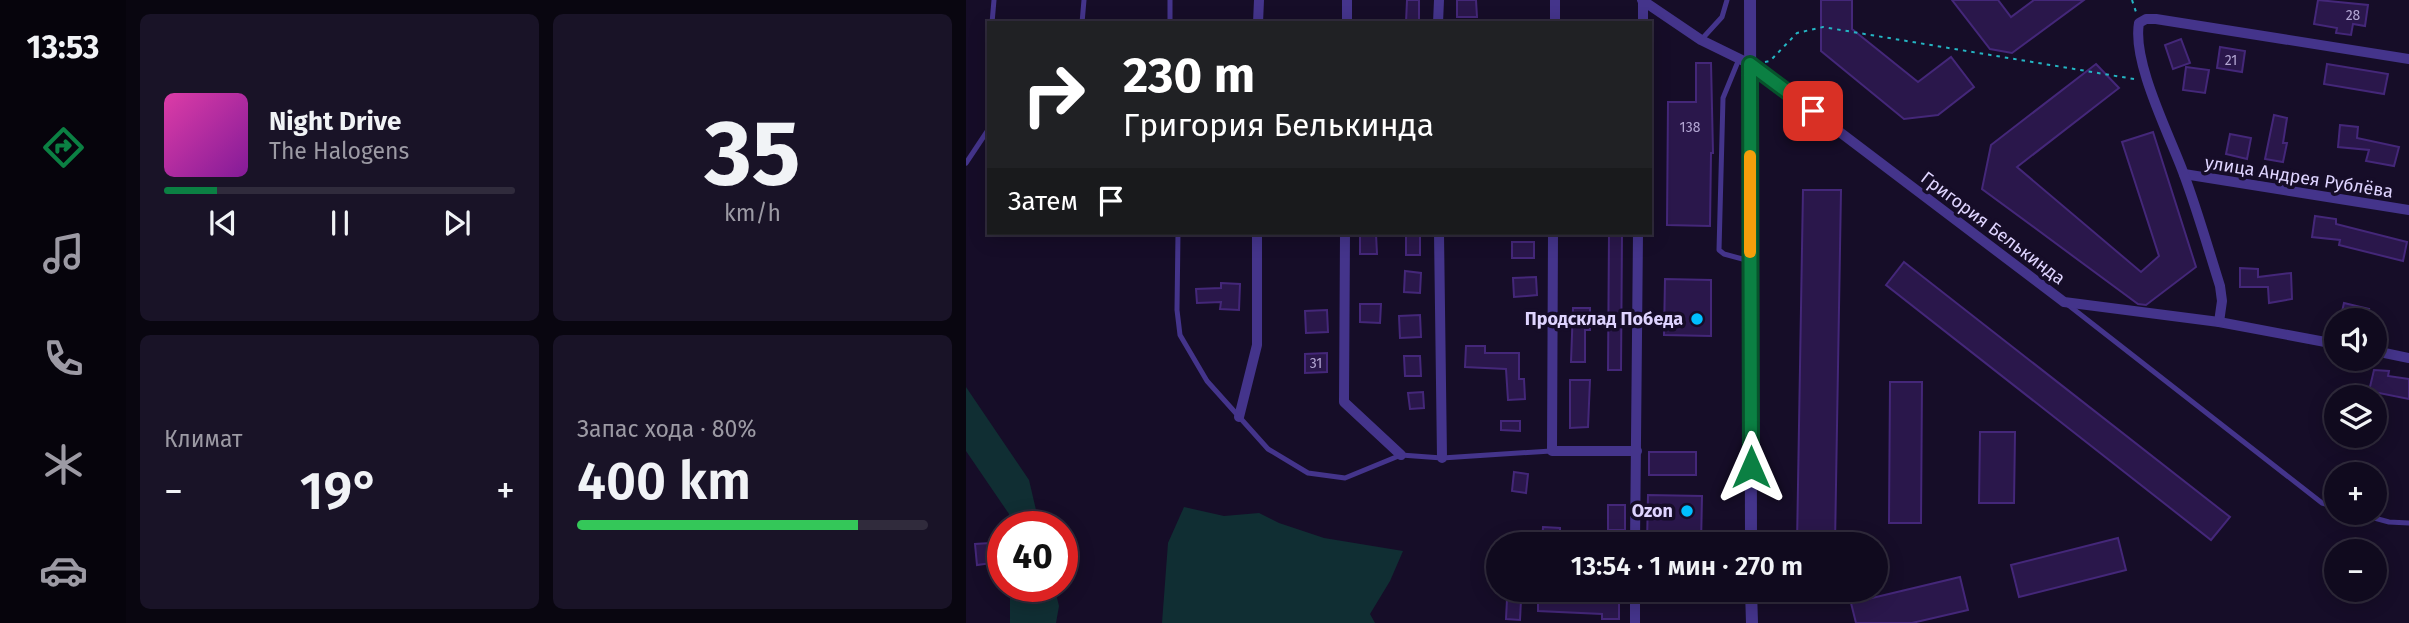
<!DOCTYPE html>
<html lang="ru">
<head>
<meta charset="utf-8">
<style>
	:root { --surface:#100a1e; --page:#191327; --text:#f1f3f6; --muted:#9c9aa4; --line:#302b3c; --accent:#0b8043 }
	body { margin:0; font-family:"Fira Sans",sans-serif; background:var(--page); color:var(--text); height:100vh; display:flex; flex-direction:column; font-size:26px; white-space:nowrap }
	* { box-sizing:border-box; margin:0 }
	p { font-size:23px; color:var(--muted) }
	.icon { flex:none; width:38px; height:38px; fill:none; stroke:currentColor; stroke-width:2; stroke-linecap:round; stroke-linejoin:round }
	.map { position:relative; flex:1; overflow:hidden }
	.side { display:flex; flex-direction:column; gap:14px; padding:14px; background:#090610; width:840px }
	.side>* { flex:none }
	.guide { position:absolute; left:21px; top:21px; width:665px; height:214px; border-radius:0px; box-shadow:0 4px 18px #0003,0 0 0 2px var(--line); background:#202124; color:#fff; overflow:hidden }
	.fabs { position:absolute; left:1358px; top:308px; display:grid; gap:14px }
	.fabs a { display:grid; place-items:center; width:63px; height:63px; border-radius:50%; background:var(--surface); box-shadow:0 4px 18px #0003,0 0 0 2px var(--line); font-size:35px }
	.speed { position:absolute; left:21px; top:511px; display:flex; gap:14px; font-size:35px; font-weight:700; text-align:center }
	.speed>* { display:grid; place-content:center; width:91px; height:91px; border-radius:50%; background:var(--surface); box-shadow:0 4px 18px #0003,0 0 0 2px var(--line); line-height:1 }
	.speed .limit { border:10px solid #d22; background:#fff; color:#111 }
	.pin { position:absolute; display:grid; place-items:center; width:60px; height:60px; color:#fff; margin:-30px; border-radius:14px; box-shadow:0 4px 10px #0006 }
	.me { position:absolute; width:77px; margin:-38px; rotate:0deg; stroke-linejoin:round; filter:drop-shadow(0 0 5px #0008) }
	.turn { display:flex; align-items:center; gap:24px; height:147px; padding:0 21px; font-size:32px }
	.turn .icon { width:91px; height:91px; stroke-width:2.5 }
	.turn b { display:block; font-size:49px; line-height:60px }
	.then { display:flex; align-items:center; height:66px; padding:0 21px; background:#0003; gap:14px; font-size:26px }
	.big { font-size:52px; font-weight:600; line-height:1.1 }
	.side .tile { flex:1; display:flex; flex-direction:column; justify-content:center; gap:10px; min-width:0; padding:0 24px; border-radius:10px; background:var(--page) }
	.side .dial { align-items:center; gap:0 }
	.dial b { font-size:91px; line-height:1 }
	.song { display:flex; align-items:center; gap:21px }
	.cover { width:84px; height:84px; border-radius:10px; background:linear-gradient(135deg,hsl(320 70% 55%),hsl(290 70% 35%)) }
	.played { height:7px; border-radius:4px; background:linear-gradient(90deg,var(--accent) 15%,var(--line) 15%) }
	.keys { display:flex; justify-content:space-around; direction:ltr }
	.heat { display:flex; justify-content:space-between; align-items:center; font-size:38px; direction:ltr }
	.charge { height:10px; border-radius:5px; background:linear-gradient(90deg,#34c759 80%,var(--line) 0) }
	.side .tiles { flex:1; display:grid; gap:14px; grid-template-columns:repeat(2,1fr) }
	.trip { position:absolute; left:520px; top:532px; width:402px; height:70px; border-radius:35px; background:var(--surface); box-shadow:0 4px 18px #0003,0 0 0 2px var(--line); font-weight:600; line-height:70px; text-align:center }
	main { display:flex; flex:1; min-height:0 }
	.tabs { display:flex; flex-direction:column; width:126px; justify-content:space-around; align-items:center; background:#06040c; color:var(--muted) }
	.tabs .icon { width:49px; height:49px }
	.tabs .active { color:var(--accent) }
	.tabs b { font-size:32px; color:var(--text) }
	.map>svg:first-child { display:block }
	.green { fill:#102e33 }
	.building { fill:#2a174b; stroke:#442779; stroke-width:2 }
	.lines { fill:none; stroke-linecap:round; stroke-linejoin:round }
	.path { stroke:#24b5c3; stroke-width:2; stroke-dasharray:3.5 5; stroke-linecap:butt }
	.service { stroke:#44348b; stroke-width:5 }
	.minor { stroke:#44348b; stroke-width:10 }
	.tertiary { stroke:#44348b; stroke-width:12 }
	.route-casing { stroke:#07532c; stroke-width:18 }
	.route { stroke:#0b8043; stroke-width:12 }
	.slow { stroke:#f59e0b; stroke-width:12 }
	.poi-dot { fill:#00bfff; stroke:#160d28; stroke-width:2.5 }
	.labels { text-anchor:middle; stroke-width:7; stroke-linejoin:round; paint-order:stroke }
	.number-label { font-size:14px; fill:#b2a5d2 }
	.street-label { font-size:18px; fill:#dfd4ff; stroke:#160d28 }
	.poi-label { font-size:18px; font-weight:bold; fill:#dfd4ff; stroke:#160d28; text-anchor:end }
</style>
</head>
<body>
<main>
<nav class="tabs">
<b>13:53</b>
<svg class="icon active" aria-label="directions" viewBox="0 0 24 24"><path d="M12 3l9 9-9 9-9-9zM9 14v-3h6M13 9l2 2-2 2"/></svg>
<svg class="icon" aria-label="music" viewBox="0 0 24 24"><path d="M9 18V5l10-2v13"/><circle cx="6" cy="18" r="3"/><circle cx="16" cy="16" r="3"/></svg>
<svg class="icon" aria-label="phone" viewBox="0 0 24 24"><path d="M5 4h4l2 5-3 2q2 4 5 5l2-3 5 2v4C11 20 4 13 5 4z"/></svg>
<svg class="icon" aria-label="climate" viewBox="0 0 24 24"><path d="M12 3v18M4 7l16 10M4 17L20 7"/></svg>
<svg class="icon" aria-label="car" viewBox="0 0 24 24"><path d="M5 17H2v-5l4-1 3-4h7l3 4 3 1v5h-3M9 17h6M6 11h13"/><circle cx="7" cy="17" r="2"/><circle cx="17" cy="17" r="2"/></svg>
</nav>
<section class="side">
<div class="tiles">
<div class="tile">
<div class="song"><i class="cover"></i><div><b>Night Drive</b><p>The Halogens</p></div></div>
<div class="played"></div>
<div class="keys"><svg class="icon" aria-label="previous" viewBox="0 0 24 24"><path d="M18 5L8 12l10 7zM5 5v14"/></svg><svg class="icon" aria-label="pause" viewBox="0 0 24 24"><path d="M8 5v14M16 5v14"/></svg><svg class="icon" aria-label="next" viewBox="0 0 24 24"><path d="M6 5l10 7-10 7zM19 5v14"/></svg></div>
</div>
<div class="tile dial"><b>35</b><p>km/h</p></div>
<div class="tile"><p>Климат</p>
<div class="heat"><a>−</a><b class="big">19°</b><a>+</a></div>
</div>
<div class="tile"><p>Запас хода · 80%</p><b class="big">400 km</b><div class="charge"></div></div>
</div>
</section>
<div class="map">
<svg width="1443" height="623" viewBox="0 0 1443 623">
	<rect width="100%" height="100%" fill="#160d28"/>
	<g class="green">
		<path d="M0,387L63,480L74,527H43V514L0,451Z"/>
		<path d="M218,507L258,516L293,513L313,523L358,538L437,551L424,581L404,614L409,623H196L202,543Z"/>
		<path d="M44,586H88L93,606L90,623H44Z"/>
	</g>
	<g class="building">
		<path d="M441,0H453V23H440Z"/>
		<path d="M491,0H510L511,17H491Z"/>
		<path d="M855,0H886V29L952,82L985,57L1008,87L972,115L938,119L855,51Z"/>
		<path d="M986,0H1032L1045,17L1068,0H1118L1046,53L1024,49Z"/>
		<path d="M1352,0L1402,5L1399,26L1387,24L1385,35L1370,33L1371,28L1348,24Z"/>
		<path d="M1215,39L1224,63L1207,69L1199,45Z"/>
		<path d="M1254,47L1279,51L1276,72L1251,68Z"/>
		<path d="M730,63H745L747,153H745L744,226L701,225L702,102H730Z"/>
		<path d="M1130,64L1153,88L1051,167L1175,272L1193,256L1156,142L1187,132L1230,267L1180,305L1172,304L1016,189L1025,145Z"/>
		<path d="M1361,64L1422,74L1418,94L1358,84Z"/>
		<path d="M1220,67L1243,70L1239,93L1217,90Z"/>
		<path d="M1308,115L1321,118L1317,143H1321L1317,162L1299,159Z"/>
		<path d="M1374,125L1392,127L1391,138L1433,147L1428,166L1400,161L1403,150L1372,147Z"/>
		<path d="M1264,134L1285,138L1281,159L1260,154Z"/>
		<path d="M837,190H875L869,544H831Z"/>
		<path d="M1349,216L1370,219V224L1441,242L1437,261L1373,245L1374,240L1346,237Z"/>
		<path d="M643,233H656L655,370H642Z"/>
		<path d="M394,234H410L411,254H394Z"/>
		<rect x="440" y="234" width="14" height="21"/>
		<rect x="546" y="242" width="22" height="16"/>
		<path d="M938,262L1264,517L1245,540L920,285Z"/>
		<path d="M1274,268L1292,269V277L1325,273L1326,299L1303,303L1302,287H1274Z"/>
		<path d="M439,271L455,273L454,293L438,292Z"/>
		<path d="M570,277L571,295L548,297L547,278Z"/>
		<path d="M699,279L745,280V336L698,335Z"/>
		<path d="M255,283L274,284L273,310L254,309L255,302L231,303L230,289L255,288Z"/>
		<path d="M1378,303L1403,309L1400,320H1374Z"/>
		<path d="M394,304H415L414,323L394,322Z"/>
		<path d="M607,308H624V330H619V362H605Z"/>
		<path d="M361,310L362,332L340,333L339,311Z"/>
		<path d="M454,315L455,337L434,338L433,316Z"/>
		<path d="M500,346H519V353H553V379H558L559,399L542,400L540,369L499,367Z"/>
		<path d="M361,353V372L339,373V354Z"/>
		<path d="M438,356H454L455,376H439Z"/>
		<path d="M1408,370L1423,371L1422,376L1443,379V399L1403,391Z"/>
		<path d="M604,380H624L622,427L604,428Z"/>
		<path d="M924,382H956L955,523H923Z"/>
		<path d="M457,392L458,408L444,409L442,393Z"/>
		<path d="M535,421H554V431L535,430Z"/>
		<path d="M1014,432H1049L1048,503H1013Z"/>
		<rect x="683" y="452" width="47" height="23"/>
		<path d="M548,472L562,474L560,493L546,491Z"/>
		<path d="M682,495L736,496L735,544H681Z"/>
		<rect x="642" y="505" width="17" height="25"/>
		<path d="M577,527L594,528V544H576Z"/>
		<path d="M1152,538L1160,570L1053,597L1045,565Z"/>
		<path d="M24,543L26,563L11,565L9,544Z"/>
		<path d="M994,577L1002,610L946,623H890L885,603Z"/>
		<path d="M608,594L624,595L623,600L653,601V619H636V614L572,611V595Z"/>
		<path d="M541,599L555,600L554,620L540,619Z"/>
	</g>
	<g class="lines">
		<g class="path">
			<path d="M1166,0L1170,12"/>
			<path d="M799,62L804,61L831,33L857,27L1168,79"/>
		</g>
		<g class="service">
			<path d="M204,0V23"/>
			<path d="M26,23L28,0"/>
			<path d="M116,23L118,0"/>
			<path d="M735,40L756,17L761,0"/>
			<path d="M773,59L757,98L753,250L758,254L784,261"/>
			<path d="M0,163L22,130L23,82"/>
			<path d="M212,233L211,310L214,335L241,381L302,449L342,473L379,478L435,455L476,458L585,451"/>
			<path d="M1101,304L1356,503L1370,507"/>
			<path d="M1390,513L1423,522L1443,523"/>
		</g>
		<g class="minor">
			<path d="M676,0L735,40L784,64L1098,302L1253,322L1370,344"/>
			<path d="M292,23L293,0"/>
			<path d="M381,23V0"/>
			<path d="M472,23L473,0"/>
			<path d="M589,23V0"/>
			<path d="M677,23V1"/>
			<path d="M1218,174L1443,210"/>
			<path d="M379,233L378,402L435,455"/>
			<path d="M473,233L476,458"/>
			<path d="M587,233L586,451H671"/>
			<path d="M1253,322L1256,301L1254,286C1242,248 1231,209 1217,172C1203,134 1166,62 1173,23L1180,19H1190L1443,59"/>
			<path d="M1409,351L1443,358"/>
			<path d="M273,417L291,345V233"/>
			<path d="M669,544L672,233"/>
			<path d="M669,623V590"/>
		</g>
		<g class="tertiary">
			<path d="M784,0L785,544"/>
			<path d="M785,590L786,623"/>
		</g>
	</g>
	<g class="lines">
		<g class="route-casing">
			<path id="route" d="M785,467L784,64L847,111"/>
		</g>
		<use href="#route" class="route"/>
		<path class="slow" d="M784,156V252"/>
	</g>
	<g class="poi-dot">
		<circle cx="731" cy="319" r="7"/>
		<circle cx="721" cy="511" r="7"/>
	</g>
	<g class="labels">
		<g class="number-label">
			<text x="1387" y="20">28</text>
			<text x="1265" y="65">21</text>
			<text x="724" y="132">138</text>
			<text x="350" y="368">31</text>
		</g>
		<g class="street-label">
			<text transform="translate(1333 177) rotate(9)" y="6">улица Андрея Рублёва</text>
			<text transform="translate(1027 228) rotate(37)" y="6">Григория Белькинда</text>
		</g>
		<g class="poi-label">
			<text x="717" y="325">Продсклад Победа</text>
			<text x="707" y="517">Ozon</text>
		</g>
	</g>
</svg>
<div class="fabs">
<a><svg class="icon" aria-label="sound" viewBox="0 0 24 24"><path d="M4 9h4l5-4v14l-5-4H4zM17 9q2 3 0 6"/></svg></a>
<a><svg class="icon" aria-label="layers" viewBox="0 0 24 24"><path d="M12 4l9 5-9 5-9-5zM3 14l9 5 9-5"/></svg></a>
<a>+</a>
<a>−</a>
</div>
<div class="speed"><div class="limit">40</div></div>
<div class="pin" style="left:847px;top:111px;background:#d93025"><svg class="icon" aria-label="arrive" viewBox="0 0 24 24"><path d="M6 21V4h12l-3 4 3 4H6"/></svg></div>
<svg class="me" style="left:785px;top:467px" viewBox="-20 -20 40 40"><path d="M0-17L14 15 0 8-14 15z" fill="#0b8043" stroke="#fff" stroke-width="4"/></svg>
<div class="trip">13:54 · 1 мин · 270 m</div>
<div class="guide">
<div class="turn"><svg class="icon" aria-label="right" viewBox="0 0 24 24"><path d="M7 20v-9h11M14 6l5 5-5 5"/></svg><div><b>230 m</b>Григория Белькинда</div></div>
<div class="then">Затем<svg class="icon" aria-label="arrive" viewBox="0 0 24 24"><path d="M6 21V4h12l-3 4 3 4H6"/></svg></div>
</div>
</div>
</main>
</body>
</html>
